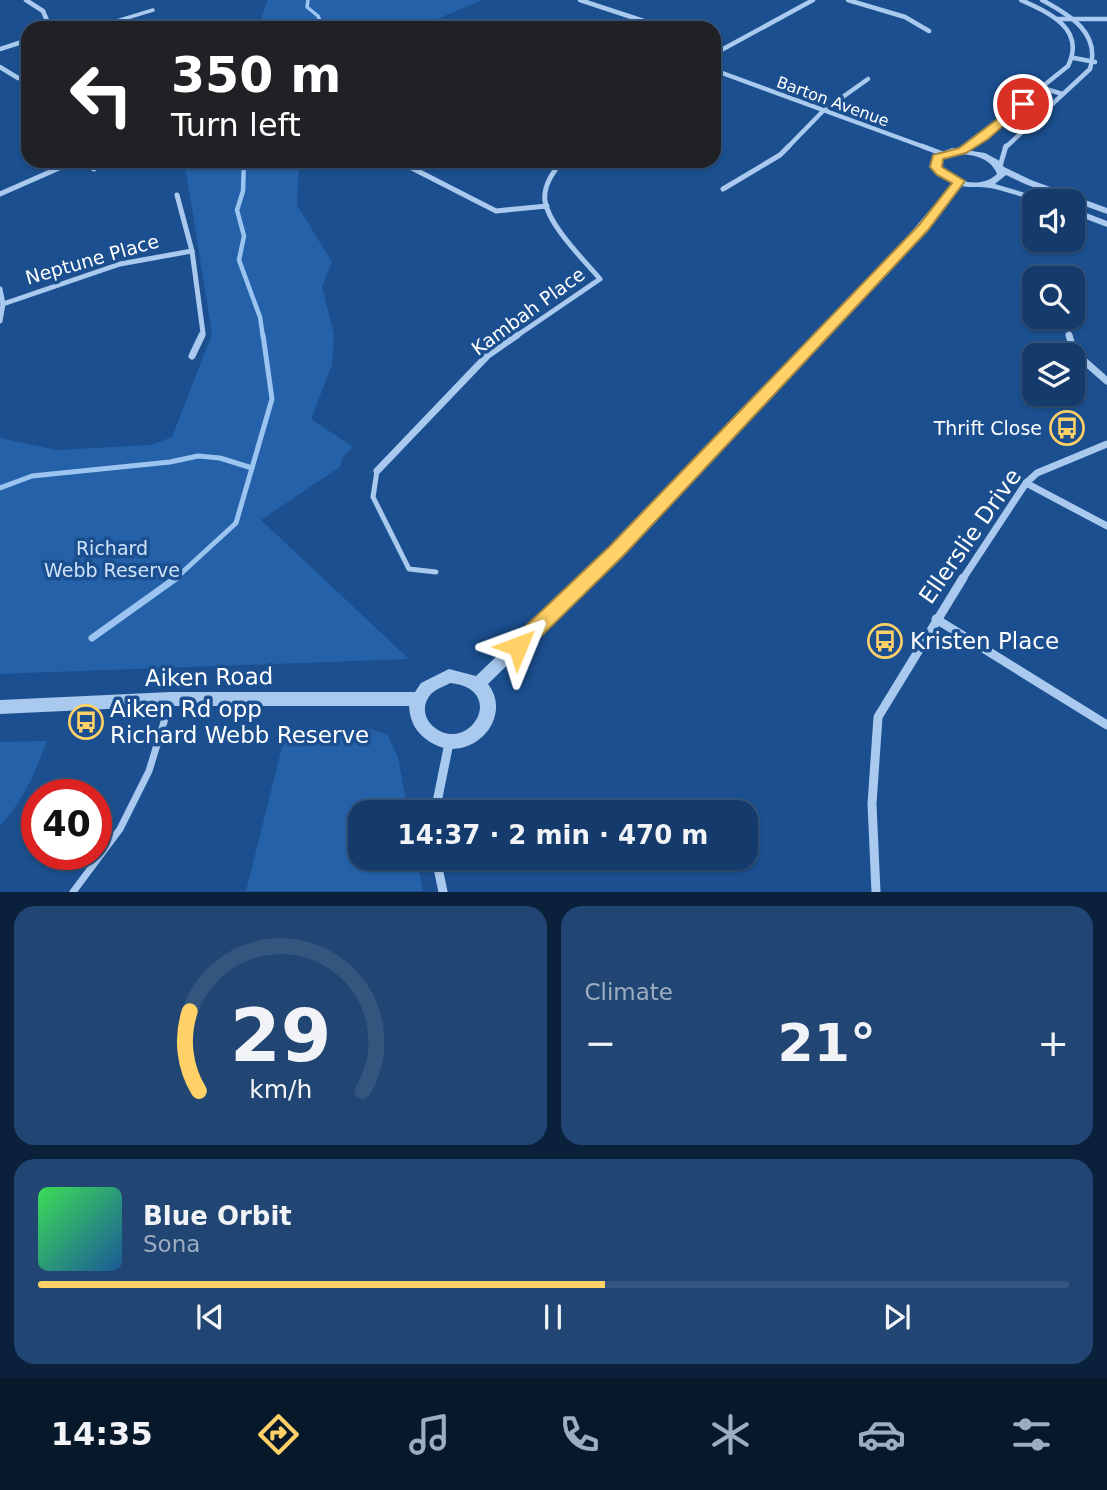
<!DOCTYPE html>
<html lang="en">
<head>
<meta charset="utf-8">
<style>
	:root { --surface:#143b6b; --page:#214673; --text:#f1f3f6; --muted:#9dadc1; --line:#33557e; --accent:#ffd166 }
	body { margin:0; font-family:"DejaVu Sans",sans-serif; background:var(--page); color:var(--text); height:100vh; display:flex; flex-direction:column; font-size:26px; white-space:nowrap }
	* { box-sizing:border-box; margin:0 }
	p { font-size:23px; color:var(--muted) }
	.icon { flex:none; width:38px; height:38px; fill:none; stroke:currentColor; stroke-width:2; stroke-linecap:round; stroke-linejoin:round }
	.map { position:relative; height:892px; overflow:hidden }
	.sheet { display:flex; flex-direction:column; gap:14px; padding:14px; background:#0b203b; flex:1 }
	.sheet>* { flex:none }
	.guide { position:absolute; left:21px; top:21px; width:700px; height:147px; border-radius:21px; box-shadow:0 2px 5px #0004,0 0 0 2px var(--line); background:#202124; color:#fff; overflow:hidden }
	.tools { position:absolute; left:1022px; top:189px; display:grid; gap:14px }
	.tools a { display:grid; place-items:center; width:63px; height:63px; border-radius:14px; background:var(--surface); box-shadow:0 2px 5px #0004,0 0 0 2px var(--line); font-size:35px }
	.speed { position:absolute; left:21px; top:779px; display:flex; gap:14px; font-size:35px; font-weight:700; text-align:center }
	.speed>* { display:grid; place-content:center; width:91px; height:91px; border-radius:50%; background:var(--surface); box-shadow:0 2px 5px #0004,0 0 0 2px var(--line); line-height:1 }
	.speed .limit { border:10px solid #d22; background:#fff; color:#111 }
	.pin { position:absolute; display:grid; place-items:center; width:60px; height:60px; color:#fff; margin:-30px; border:4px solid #fff; border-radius:50%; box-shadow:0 2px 7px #0007 }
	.me { position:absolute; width:77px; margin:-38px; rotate:46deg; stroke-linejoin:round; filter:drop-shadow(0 0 5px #0008) }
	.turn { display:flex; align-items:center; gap:24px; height:147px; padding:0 35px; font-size:32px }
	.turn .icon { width:91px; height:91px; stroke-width:2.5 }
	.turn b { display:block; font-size:49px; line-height:60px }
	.big { font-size:52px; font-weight:800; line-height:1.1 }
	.sheet .tile { flex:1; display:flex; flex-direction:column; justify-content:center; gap:10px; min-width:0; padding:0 24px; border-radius:21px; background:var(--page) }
	.sheet .dial { align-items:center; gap:0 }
	.dial svg { height:182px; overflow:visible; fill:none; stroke:var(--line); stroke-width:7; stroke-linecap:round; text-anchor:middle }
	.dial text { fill:var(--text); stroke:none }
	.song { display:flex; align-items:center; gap:21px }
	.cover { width:84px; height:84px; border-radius:10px; background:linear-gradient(135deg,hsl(130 70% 55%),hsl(210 70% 35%)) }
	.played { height:7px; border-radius:4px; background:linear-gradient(90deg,var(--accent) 55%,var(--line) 55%) }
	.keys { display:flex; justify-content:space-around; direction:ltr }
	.heat { display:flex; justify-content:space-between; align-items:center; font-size:38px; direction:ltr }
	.sheet .tiles { flex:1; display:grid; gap:14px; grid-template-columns:1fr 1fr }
	.tile:last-child { grid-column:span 2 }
	.trip { position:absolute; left:348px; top:800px; width:410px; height:70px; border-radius:21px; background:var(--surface); box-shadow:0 2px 5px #0004,0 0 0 2px var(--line); font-weight:800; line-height:70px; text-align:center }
	.dock { display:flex; height:112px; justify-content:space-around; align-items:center; background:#08182b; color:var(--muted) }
	.dock .icon { width:49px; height:49px }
	.dock .current { color:var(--accent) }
	.dock b { font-size:32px; color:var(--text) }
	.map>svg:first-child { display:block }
	.green { fill:#2461a8 }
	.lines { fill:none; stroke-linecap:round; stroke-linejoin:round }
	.stream-far3 { stroke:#9cc4f0; stroke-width:3.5 }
	.stream-far2 { stroke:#9cc4f0; stroke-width:4.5 }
	.stream-far1 { stroke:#9cc4f0; stroke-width:5 }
	.stream { stroke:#9cc4f0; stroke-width:7 }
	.service-far2 { stroke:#a9c9ee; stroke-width:3.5 }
	.service-far1 { stroke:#a9c9ee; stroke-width:5 }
	.service { stroke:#a9c9ee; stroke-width:7 }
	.minor-far3 { stroke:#a9c9ee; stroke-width:4.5 }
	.minor-far2 { stroke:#a9c9ee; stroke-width:5 }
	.minor-far1 { stroke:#a9c9ee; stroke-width:7 }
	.minor { stroke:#a9c9ee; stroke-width:9 }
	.tertiary { fill:#a9c9ee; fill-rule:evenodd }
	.route { fill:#ffd166; stroke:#a68842; stroke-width:2 }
	.labels { text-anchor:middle; stroke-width:7; stroke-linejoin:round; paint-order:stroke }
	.far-street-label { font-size:16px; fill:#fff; stroke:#1b4f8f }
	.street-label { font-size:19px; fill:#fff; stroke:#1b4f8f }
	.poi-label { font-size:19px; fill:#fff; stroke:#1b4f8f; text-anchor:end }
	.park-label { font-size:19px; fill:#cfe3fa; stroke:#1b4f8f }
	.near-street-label { font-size:23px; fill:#fff; stroke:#1b4f8f }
	.near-poi-label { font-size:23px; fill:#fff; stroke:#1b4f8f; text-anchor:start }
</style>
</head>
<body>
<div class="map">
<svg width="1107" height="892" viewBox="0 0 1107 892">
	<rect width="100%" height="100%" fill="#1b4f8f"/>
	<g class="green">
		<path d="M268,0H483L432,21L448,28H257Z"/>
		<path d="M178,161H299L297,205L332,262L322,287L334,335L332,365L311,419L353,447L343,457L340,467L261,520L409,659L0,674V438L56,450L151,445L172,437L212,334L185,165Z"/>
		<path d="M366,728L387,734L398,757L408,812H360V858H416L423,891H246L286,731Z"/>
		<path d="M47,741C35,773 23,801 0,826V742Z"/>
	</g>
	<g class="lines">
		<path class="stream-far3" d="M308,0L307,7L318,16L323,28"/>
		<path class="stream-far2" d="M244,161L243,191L237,210L244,236L239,260L260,317L263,337"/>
		<g class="stream-far1">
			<path d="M0,488L32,476L170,462L198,456L220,458L252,468"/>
			<path d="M174,580L236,523L272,399L263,335"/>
		</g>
		<path class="stream" d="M92,638L176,578"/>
		<path class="service-far2" d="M94,28L153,10"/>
		<path class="service-far1" d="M377,471L373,497L409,569L436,572"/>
		<path class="service" d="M73,892L120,829L149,771L171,699"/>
		<g class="minor-far3">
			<path d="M26,0L43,11L49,25L45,28"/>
			<path d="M580,0L665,28"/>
			<path d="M848,0L905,17L929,31"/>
			<path d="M1057,19H1107"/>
			<path d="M262,28L263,25"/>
			<path d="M0,49L28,40"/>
			<path d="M714,54L813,0"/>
			<path d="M1074,58L1095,62"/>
			<path d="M0,67L18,78L28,79"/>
			<path d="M714,70L927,148"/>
			<path d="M1043,88L1062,94"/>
			<path d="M787,148L823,111L868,79"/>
			<path d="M966,148L1068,66C1086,29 1050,13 1021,0"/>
			<path d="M1005,148L1090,69C1101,33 1070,15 1042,0"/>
		</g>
		<g class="minor-far2">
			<path d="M922,146L943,154"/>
			<path d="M962,151L969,146"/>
			<path d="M79,161L94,169"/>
			<path d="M402,163L496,211L547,206"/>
			<path d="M1000,166L1006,146"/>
			<path d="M723,189L780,155L789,146"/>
			<path d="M0,194L75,161"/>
			<path d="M177,195L192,251L203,333L201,337"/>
			<path d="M0,289L3,304L0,321"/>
			<path d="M3,304L120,264L192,251"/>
			<path d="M515,337L600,279C584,260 549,226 545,201C543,186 553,172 562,161"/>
		</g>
		<g class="minor-far1">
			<path d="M1069,335L1074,352L1107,381"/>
			<path d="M192,356L202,335"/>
			<path d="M377,471L488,355L517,335"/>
			<path d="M1026,483L1107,526"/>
			<path d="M962,580L1026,483L1037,473L1107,444"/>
		</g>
		<g class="minor">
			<path d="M936,619L1107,725"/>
			<path d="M435,812L449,743"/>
			<path d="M436,858L443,892"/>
			<path d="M876,892L872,804L878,717L963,578"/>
		</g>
		<g class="tertiary">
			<path d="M952,148L985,153L998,160L1004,167L1031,180L1107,208V214L1025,184L1006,175L995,184L1052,201C1030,202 1011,192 990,188C980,186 971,188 961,186C913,247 858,303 805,361C702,472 596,579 488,684C515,719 469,767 430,742C416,733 410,722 409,706H171L0,714V700L171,692H415L421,683L449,669L476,676L599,558L722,434L882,266L953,183L936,172L931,162L934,155ZM953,154C970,154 990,156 997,174C981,190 949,182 939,162L941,159ZM450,683C508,689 470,754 435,728C424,720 421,705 431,694C436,689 445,686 450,683Z"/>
			<path d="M1073,208L1107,221V227L1073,214Z"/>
		</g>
	</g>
	<path class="route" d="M1020,102L1028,104L988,139L966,153L943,159L942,167L965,181L928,230L623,556L525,652L518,655L511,652L508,646L511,640L610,546L919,225L952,183L937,175L930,167L933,155L959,148Z"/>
	<defs>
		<g id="bus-ring" transform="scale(1.75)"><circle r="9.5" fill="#1b4f8f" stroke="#ffd166" stroke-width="1.5"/><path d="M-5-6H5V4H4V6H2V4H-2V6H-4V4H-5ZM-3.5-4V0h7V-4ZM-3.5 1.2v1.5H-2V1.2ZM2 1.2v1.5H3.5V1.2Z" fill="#ffd166"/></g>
	</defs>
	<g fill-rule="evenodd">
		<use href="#bus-ring" x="1067" y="428"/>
		<use href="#bus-ring" x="885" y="641"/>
		<use href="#bus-ring" x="86" y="722"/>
	</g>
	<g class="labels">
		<g class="far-street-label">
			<text transform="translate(833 101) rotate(20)" y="6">Barton Avenue</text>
		</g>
		<g class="street-label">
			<text transform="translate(92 259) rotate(-16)" y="7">Neptune Place</text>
			<text transform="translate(528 311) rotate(-36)" y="7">Kambah Place</text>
		</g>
		<g class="poi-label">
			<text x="1042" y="435">Thrift Close</text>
		</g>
		<g class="park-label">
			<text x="112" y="555">Richard<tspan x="112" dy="22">Webb Reserve</tspan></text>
		</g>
		<g class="near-street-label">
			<text transform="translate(970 536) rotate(-55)" y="8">Ellerslie Drive</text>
			<text transform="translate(209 677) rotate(-1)" y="8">Aiken Road</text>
		</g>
		<g class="near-poi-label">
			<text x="910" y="649">Kristen Place</text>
			<text x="110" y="717">Aiken Rd opp<tspan x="110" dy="26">Richard Webb Reserve</tspan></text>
		</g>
	</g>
</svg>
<div class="tools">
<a><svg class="icon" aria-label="sound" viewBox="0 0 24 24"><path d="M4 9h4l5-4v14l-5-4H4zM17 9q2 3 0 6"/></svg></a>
<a><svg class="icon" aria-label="search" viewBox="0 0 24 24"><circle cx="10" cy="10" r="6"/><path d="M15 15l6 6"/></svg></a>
<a><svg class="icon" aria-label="layers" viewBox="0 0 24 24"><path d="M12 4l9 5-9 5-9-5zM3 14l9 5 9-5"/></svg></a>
</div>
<div class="speed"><div class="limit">40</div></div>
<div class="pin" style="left:1023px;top:104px;background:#d93025"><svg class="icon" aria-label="arrive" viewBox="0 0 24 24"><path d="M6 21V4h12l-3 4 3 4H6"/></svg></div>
<svg class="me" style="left:518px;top:646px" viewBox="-20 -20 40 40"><path d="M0-17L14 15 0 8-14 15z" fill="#ffd166" stroke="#fff" stroke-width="4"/></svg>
<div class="trip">14:37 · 2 min · 470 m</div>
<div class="guide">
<div class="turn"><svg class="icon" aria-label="left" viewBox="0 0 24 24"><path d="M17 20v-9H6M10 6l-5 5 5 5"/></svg><div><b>350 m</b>Turn left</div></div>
</div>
</div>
<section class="sheet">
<div class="tiles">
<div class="tile dial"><svg viewBox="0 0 100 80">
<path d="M14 69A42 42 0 1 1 86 69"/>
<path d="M14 69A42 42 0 0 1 10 34" stroke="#ffd166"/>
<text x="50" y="56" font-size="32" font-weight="700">29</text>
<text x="50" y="72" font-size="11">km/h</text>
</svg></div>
<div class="tile"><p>Climate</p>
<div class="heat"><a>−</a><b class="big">21°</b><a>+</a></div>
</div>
<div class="tile">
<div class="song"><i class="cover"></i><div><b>Blue Orbit</b><p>Sona</p></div></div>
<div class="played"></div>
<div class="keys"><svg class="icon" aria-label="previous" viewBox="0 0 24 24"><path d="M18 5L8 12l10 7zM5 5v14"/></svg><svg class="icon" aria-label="pause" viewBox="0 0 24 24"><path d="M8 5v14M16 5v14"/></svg><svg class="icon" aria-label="next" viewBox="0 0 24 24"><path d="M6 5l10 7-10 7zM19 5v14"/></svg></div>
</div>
</div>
</section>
<nav class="dock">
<b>14:35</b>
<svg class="icon current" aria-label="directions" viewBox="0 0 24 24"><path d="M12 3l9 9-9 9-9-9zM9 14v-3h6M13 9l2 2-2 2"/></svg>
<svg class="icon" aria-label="music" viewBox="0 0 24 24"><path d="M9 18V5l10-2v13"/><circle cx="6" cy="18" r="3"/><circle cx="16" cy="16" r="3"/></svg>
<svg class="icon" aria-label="phone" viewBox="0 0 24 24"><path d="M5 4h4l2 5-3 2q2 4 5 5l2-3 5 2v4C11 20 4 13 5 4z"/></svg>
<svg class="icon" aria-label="climate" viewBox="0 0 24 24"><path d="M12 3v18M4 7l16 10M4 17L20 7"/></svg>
<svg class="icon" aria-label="car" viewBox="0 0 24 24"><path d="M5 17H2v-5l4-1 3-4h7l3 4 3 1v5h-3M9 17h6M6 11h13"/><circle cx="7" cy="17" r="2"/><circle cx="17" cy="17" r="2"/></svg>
<svg class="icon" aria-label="filters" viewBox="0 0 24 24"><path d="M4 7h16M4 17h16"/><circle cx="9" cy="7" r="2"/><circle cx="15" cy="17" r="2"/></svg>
</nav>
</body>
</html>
